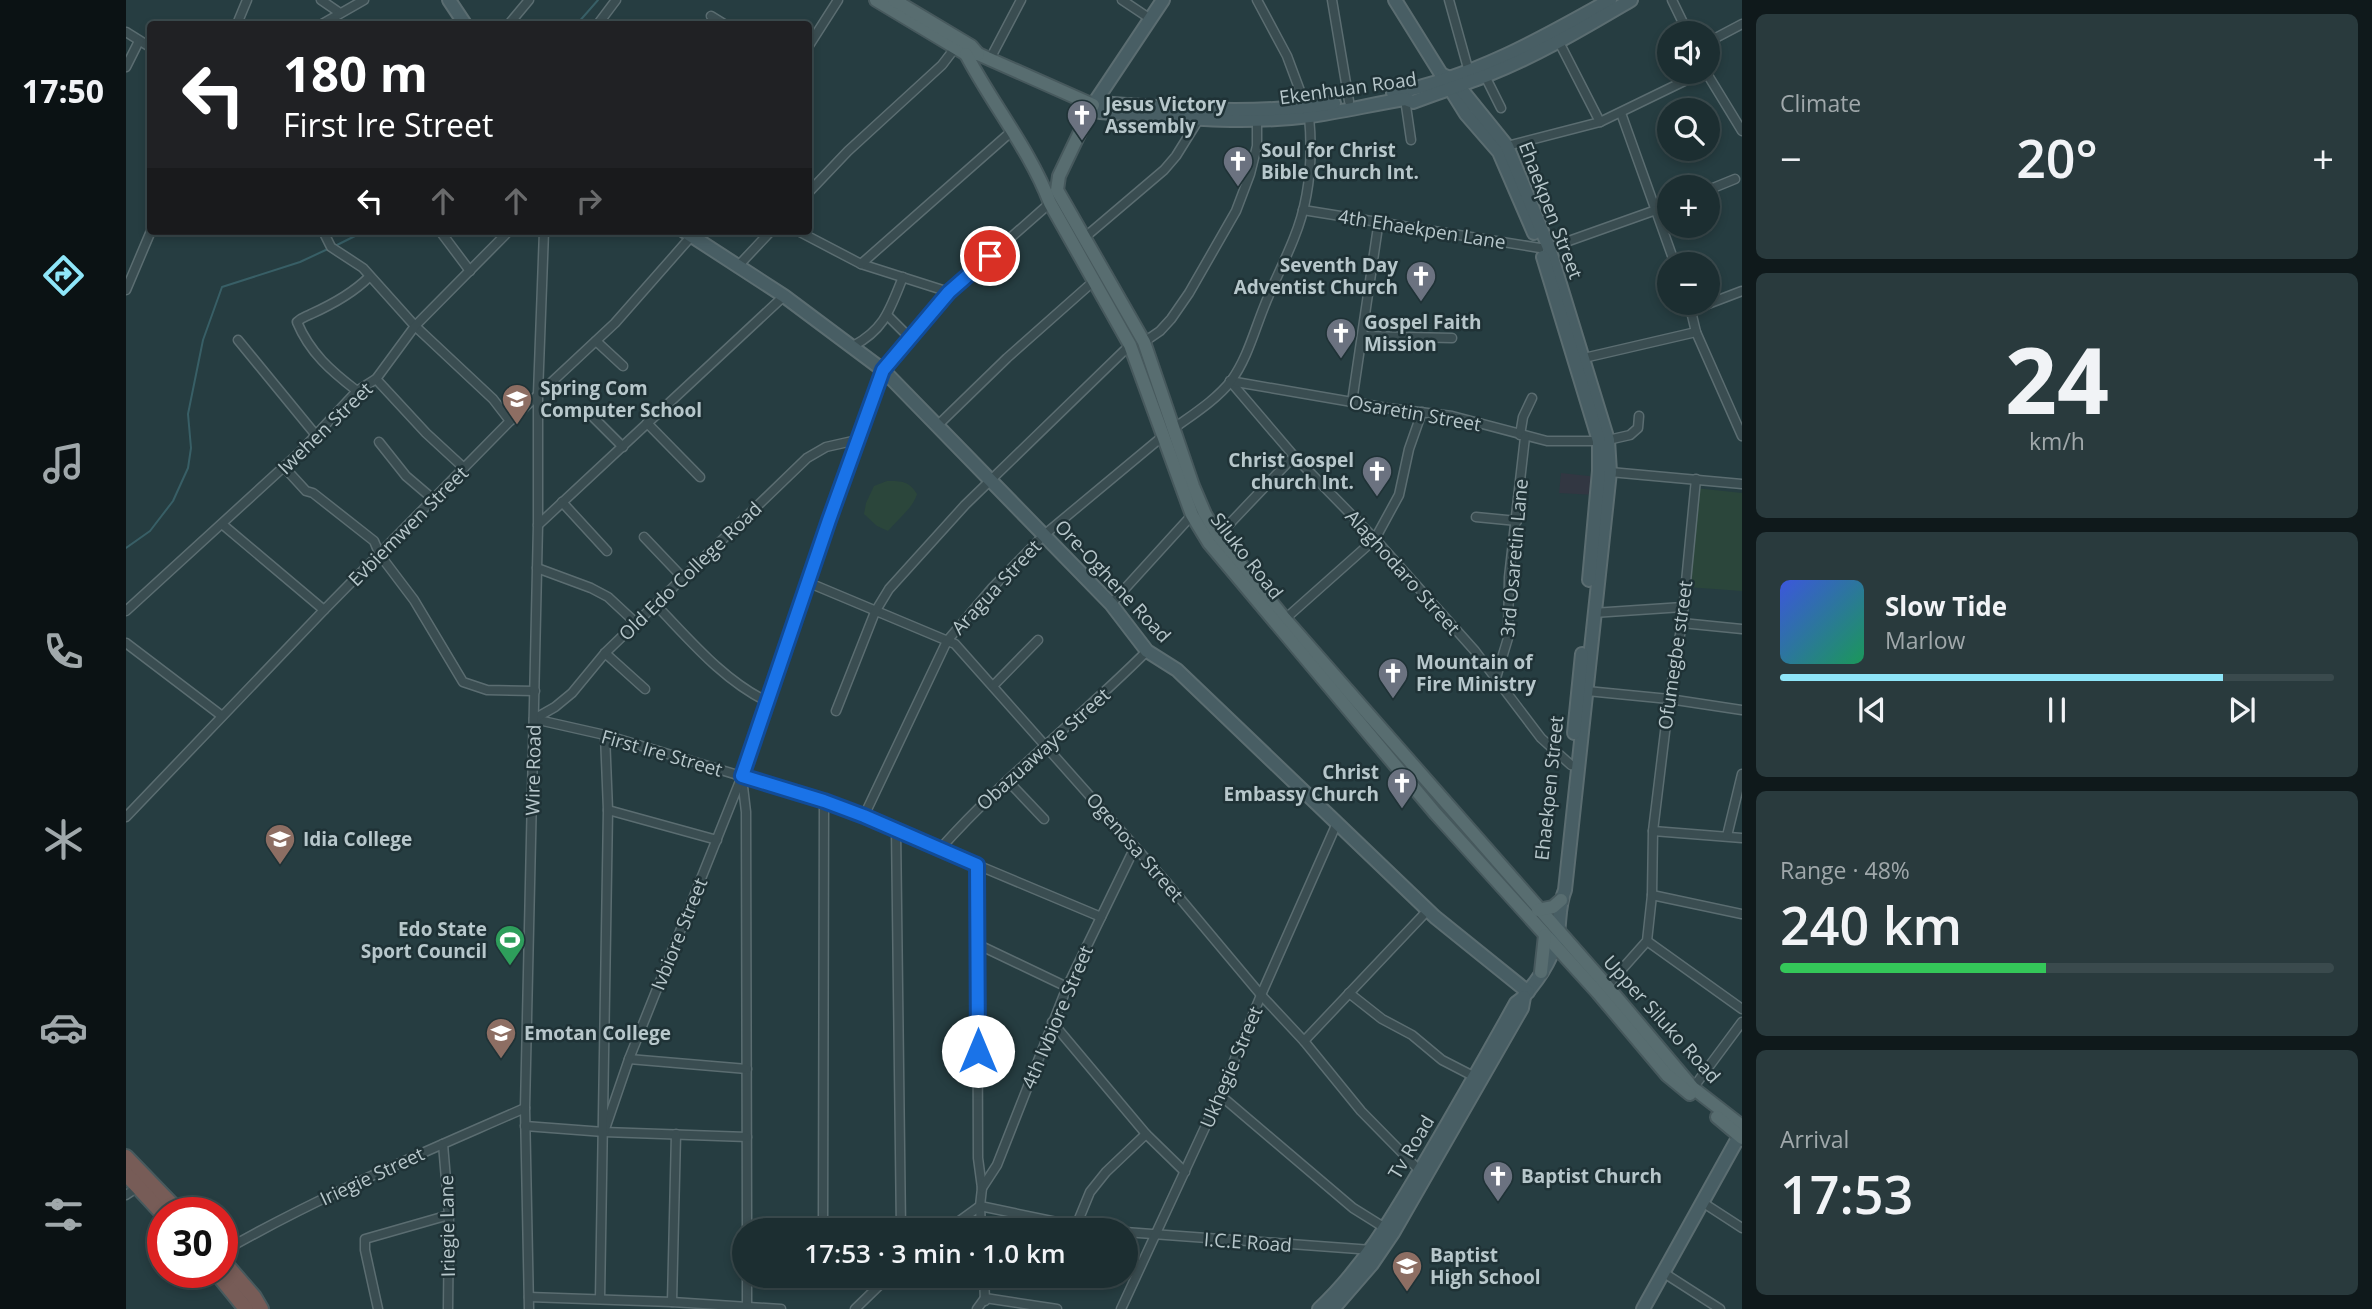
<!DOCTYPE html>
<html lang="en">
<head>
<meta charset="utf-8">
<style>
	:root { --surface:#1c2e31; --page:#293a3d; --text:#f1f3f6; --muted:#a0a8ab; --line:#3a4a4d; --accent:#8ee5f8 }
	body { margin:0; font-family:"Open Sans",sans-serif; background:var(--page); color:var(--text); height:100vh; display:flex; flex-direction:column; font-size:26px; white-space:nowrap }
	* { box-sizing:border-box; margin:0 }
	p { font-size:23px; color:var(--muted) }
	.icon { flex:none; width:38px; height:38px; fill:none; stroke:currentColor; stroke-width:2; stroke-linecap:round; stroke-linejoin:round }
	.map { position:relative; flex:1; overflow:hidden }
	.sheet { display:flex; flex-direction:column; gap:14px; padding:14px; background:#0f191b; width:630px }
	.sheet>* { flex:none }
	.banner { position:absolute; left:21px; top:21px; width:665px; height:214px; border-radius:7px; box-shadow:0 4px 10px #0003,0 0 0 2px var(--line); background:#202124; color:#fff; overflow:hidden }
	.controls { position:absolute; left:1531px; top:21px; display:grid; gap:14px }
	.controls a { display:grid; place-items:center; width:63px; height:63px; border-radius:50%; background:var(--surface); box-shadow:0 4px 10px #0003,0 0 0 2px var(--line); font-size:35px }
	.speed { position:absolute; left:21px; top:1197px; display:flex; gap:14px; font-size:35px; font-weight:700; text-align:center }
	.speed>* { display:grid; place-content:center; width:91px; height:91px; border-radius:50%; background:var(--surface); box-shadow:0 4px 10px #0003,0 0 0 2px var(--line); line-height:1 }
	.speed .limit { border:10px solid #d22; background:#fff; color:#111 }
	.pin { position:absolute; display:grid; place-items:center; width:60px; height:60px; color:#fff; margin:-30px; border:4px solid #fff; border-radius:50%; box-shadow:0 2px 7px #0007 }
	.me { position:absolute; width:77px; margin:-38px; rotate:0deg; stroke-linejoin:round; filter:drop-shadow(0 0 5px #0008) }
	.turn { display:flex; align-items:center; gap:24px; height:147px; padding:0 21px; font-size:32px }
	.turn .icon { width:91px; height:91px; stroke-width:2.5 }
	.turn b { display:block; font-size:49px; line-height:60px }
	.lanes { display:flex; align-items:center; height:66px; padding:0 21px; background:#0003; justify-content:center; gap:35px; direction:ltr }
	.lanes .off { opacity:.35 }
	.big { font-size:52px; font-weight:600; line-height:1.1 }
	.sheet .tile { flex:1; display:flex; flex-direction:column; justify-content:center; gap:10px; min-width:0; padding:0 24px; border-radius:10px; background:var(--page) }
	.sheet .dial { align-items:center; gap:0 }
	.dial b { font-size:91px; line-height:1 }
	.song { display:flex; align-items:center; gap:21px }
	.cover { width:84px; height:84px; border-radius:10px; background:linear-gradient(135deg,hsl(230 70% 55%),hsl(150 70% 35%)) }
	.played { height:7px; border-radius:4px; background:linear-gradient(90deg,var(--accent) 80%,var(--line) 80%) }
	.keys { display:flex; justify-content:space-around; direction:ltr }
	.heat { display:flex; justify-content:space-between; align-items:center; font-size:38px; direction:ltr }
	.charge { height:10px; border-radius:5px; background:linear-gradient(90deg,#34c759 48%,var(--line) 0) }
	.trip { position:absolute; left:606px; top:1218px; width:406px; height:70px; border-radius:35px; background:var(--surface); box-shadow:0 4px 10px #0003,0 0 0 2px var(--line); font-weight:600; line-height:70px; text-align:center }
	main { display:flex; flex:1; min-height:0 }
	.menu { display:flex; flex-direction:column; width:126px; justify-content:space-around; align-items:center; background:#0b1214; color:var(--muted) }
	.menu .icon { width:49px; height:49px }
	.menu .active { color:var(--accent) }
	.menu b { font-size:32px; color:var(--text) }
	.map>svg:first-child { display:block }
	.medical { fill:#323742 }
	.green { fill:#2b463b }
	.lines { fill:none; stroke-linecap:round; stroke-linejoin:round }
	.stream { stroke:#385f66; stroke-width:2 }
	.street-casing { stroke:#5b6d71; stroke-width:11 }
	.secondary-casing { stroke:#5b6d71; stroke-width:16 }
	.primary-casing { stroke:#47595d; stroke-width:16 }
	.highway-casing { stroke:#485a5e; stroke-width:18 }
	.street { stroke:#3a4d51; stroke-width:8 }
	.secondary { stroke:#485e64; stroke-width:12 }
	.primary { stroke:#586d70; stroke-width:12 }
	.highway { stroke:#775c57; stroke-width:14 }
	.route-casing { stroke:#114b97; stroke-width:18 }
	.route { stroke:#1a73e8; stroke-width:12 }
	.labels { text-anchor:middle; stroke-width:5; stroke-linejoin:round; paint-order:stroke }
	.street-label { font-size:19px; fill:#b7c7cb; stroke:#1f3236 }
	.poi-label { font-size:19px; font-weight:bold; fill:#b7c7cb; stroke:#1f3236; text-anchor:start }
</style>
</head>
<body>
<main>
<nav class="menu">
<b>17:50</b>
<svg class="icon active" aria-label="directions" viewBox="0 0 24 24"><path d="M12 3l9 9-9 9-9-9zM9 14v-3h6M13 9l2 2-2 2"/></svg>
<svg class="icon" aria-label="music" viewBox="0 0 24 24"><path d="M9 18V5l10-2v13"/><circle cx="6" cy="18" r="3"/><circle cx="16" cy="16" r="3"/></svg>
<svg class="icon" aria-label="phone" viewBox="0 0 24 24"><path d="M5 4h4l2 5-3 2q2 4 5 5l2-3 5 2v4C11 20 4 13 5 4z"/></svg>
<svg class="icon" aria-label="climate" viewBox="0 0 24 24"><path d="M12 3v18M4 7l16 10M4 17L20 7"/></svg>
<svg class="icon" aria-label="car" viewBox="0 0 24 24"><path d="M5 17H2v-5l4-1 3-4h7l3 4 3 1v5h-3M9 17h6M6 11h13"/><circle cx="7" cy="17" r="2"/><circle cx="17" cy="17" r="2"/></svg>
<svg class="icon" aria-label="filters" viewBox="0 0 24 24"><path d="M4 7h16M4 17h16"/><circle cx="9" cy="7" r="2"/><circle cx="15" cy="17" r="2"/></svg>
</nav>
<div class="map">
<svg width="1616" height="1309" viewBox="0 0 1616 1309">
	<rect width="100%" height="100%" fill="#263d41"/>
	<path class="medical" d="M1435,473L1472,477L1469,495L1433,493Z"/>
	<g class="green">
		<path d="M761,481C776,481 783,481 791,494C787,508 772,519 762,531L751,526L738,514L740,503L748,486Z"/>
		<path d="M1569,488L1616,493V591L1561,587Z"/>
	</g>
	<g class="lines">
		<g class="stream">
			<path d="M451,24L472,0"/>
			<path d="M209,246L239,231"/>
			<path d="M0,548L24,531L47,501L62,468L65,448L62,414L77,340L96,287L174,262L204,248"/>
		</g>
		<g class="street-casing">
			<g id="street">
				<path d="M195,0L214,13"/>
				<path d="M996,0L1023,18"/>
				<path d="M1131,0L1161,56L1180,107"/>
				<path d="M1206,0L1223,101"/>
				<path d="M1323,0L1343,72"/>
				<path d="M1546,0L1562,33"/>
				<path d="M585,16L598,24"/>
				<path d="M111,24L121,0"/>
				<path d="M196,24L238,0"/>
				<path d="M383,24L403,0"/>
				<path d="M472,24L490,0"/>
				<path d="M0,32L24,47"/>
				<path d="M1433,42L1474,122"/>
				<path d="M1582,42L1616,24"/>
				<path d="M682,47L712,0"/>
				<path d="M864,59L895,0"/>
				<path d="M0,67L13,41"/>
				<path d="M1580,72L1616,131"/>
				<path d="M1359,76L1375,108"/>
				<path d="M1279,99L1285,140"/>
				<path d="M1495,113L1549,264"/>
				<path d="M1381,146L1474,122L1577,72"/>
				<path d="M1582,190L1609,179"/>
				<path d="M682,193L722,151L816,65L829,48"/>
				<path d="M1177,210L1414,248"/>
				<path d="M197,231L205,247L237,268L289,326L367,399L384,421"/>
				<path d="M314,231L344,271"/>
				<path d="M672,231L735,264L823,292"/>
				<path d="M958,238L1038,170L1050,156L1073,119"/>
				<path d="M1423,248L1544,205"/>
				<path d="M735,264L886,131"/>
				<path d="M613,265L645,231"/>
				<path d="M0,290L25,231"/>
				<path d="M1563,303L1570,332L1616,436"/>
				<path d="M1566,310L1616,291"/>
				<path d="M761,315L784,338"/>
				<path d="M1237,336L1326,338"/>
				<path d="M112,340L189,434"/>
				<path d="M470,341L497,366"/>
				<path d="M1018,342L1034,331L1045,319L1063,293L1110,211L1124,174L1131,146V119"/>
				<path d="M727,346C759,329 764,309 777,277"/>
				<path d="M1458,358L1570,332"/>
				<path d="M250,379L300,433L338,468"/>
				<path d="M1104,381L1168,456L1249,539L1349,651L1415,738L1445,765"/>
				<path d="M1104,381L1261,408L1326,416L1421,441H1473"/>
				<path d="M231,391C205,371 184,353 171,322C176,317 179,317 185,314C205,305 228,292 243,277"/>
				<path d="M1226,402L1253,220"/>
				<path d="M464,414L497,447"/>
				<path d="M521,423L574,477"/>
				<path d="M812,425L881,358L969,280"/>
				<path d="M1047,429C1066,415 1090,400 1105,381C1121,359 1128,332 1138,307C1147,284 1159,261 1168,238C1184,199 1187,157 1183,116"/>
				<path d="M1394,435L1397,417L1406,398"/>
				<path d="M1482,440L1504,435L1512,428L1513,416"/>
				<path d="M253,442L280,476L307,499"/>
				<path d="M158,467L180,491L187,493L248,541L254,555L288,600L337,682L361,690L409,691"/>
				<path d="M1484,472L1616,484"/>
				<path d="M436,502L481,551"/>
				<path d="M1350,517L1391,521"/>
				<path d="M96,524L198,610"/>
				<path d="M412,525L658,296"/>
				<path d="M1092,536L1168,456"/>
				<path d="M518,537L558,579"/>
				<path d="M411,568L465,588L482,597L510,623"/>
				<path d="M681,582L829,644L1042,884L1135,995L1178,1041L1235,1111L1294,1171"/>
				<path d="M985,604L1066,515"/>
				<path d="M530,605C564,640 596,679 640,701"/>
				<path d="M0,611L174,452L231,391L250,379L289,326L383,231"/>
				<path d="M1467,613L1557,607"/>
				<path d="M1159,619L1249,539L1273,495L1283,449L1296,412"/>
				<path d="M1556,623L1616,629"/>
				<path d="M0,643L96,716"/>
				<path d="M479,653L519,689"/>
				<path d="M1370,678L1382,638L1383,577L1399,437"/>
				<path d="M867,686L912,640"/>
				<path d="M1461,691L1543,699L1616,710"/>
				<path d="M710,711L749,612L763,589L839,505L1004,345"/>
				<path d="M408,719L479,735L698,801L770,828L851,865L975,917"/>
				<path d="M408,719L429,707L446,693L479,653L681,458L700,447L731,440"/>
				<path d="M616,778L620,812L621,1230"/>
				<path d="M882,781L918,819"/>
				<path d="M482,810L591,840"/>
				<path d="M738,816L821,641L866,588L918,535L1037,436"/>
				<path d="M0,817L198,610L384,421L489,323L570,231"/>
				<path d="M770,828L775,1230"/>
				<path d="M1527,831L1616,838"/>
				<path d="M1601,836L1616,774"/>
				<path d="M814,849C877,778 954,718 1021,651"/>
				<path d="M851,865L852,1158L856,1188L854,1206L855,1230"/>
				<path d="M1526,895L1616,914"/>
				<path d="M1521,941L1616,1009"/>
				<path d="M853,945L941,987"/>
				<path d="M1481,986L1521,941L1526,895L1527,831L1543,699L1556,623L1570,479"/>
				<path d="M1223,993L1256,1019L1286,1035L1316,1060L1349,1077"/>
				<path d="M926,1022L1020,1134L1059,1172"/>
				<path d="M1178,1041L1302,910"/>
				<path d="M503,1059L621,1069"/>
				<path d="M1567,1088L1616,1022"/>
				<path d="M1094,1095L1227,1208L1259,1228"/>
				<path d="M399,1126L478,1132L621,1137"/>
				<path d="M478,1132L503,1059L616,776L703,520L757,370L823,292L924,203"/>
				<path d="M317,1144L323,1215L322,1309"/>
				<path d="M856,1188L871,1165L941,987L1009,847"/>
				<path d="M0,1195L12,1187"/>
				<path d="M1576,1202L1616,1228"/>
				<path d="M950,1226L964,1192L980,1172L1020,1134"/>
				<path d="M697,1230L698,801"/>
				<path d="M727,1230L775,1227"/>
				<path d="M821,1230L854,1206L950,1226L985,1230"/>
				<path d="M999,1232L1246,1250"/>
				<path d="M96,1252C193,1196 297,1153 399,1108"/>
				<path d="M1538,1273L1594,1309"/>
				<path d="M621,1276V1309"/>
				<path d="M858,1276L859,1301"/>
				<path d="M403,1297L546,1302L655,1309"/>
				<path d="M474,1299L482,810L479,735"/>
				<path d="M546,1302L550,1134"/>
				<path d="M252,1309L239,1250V1239L323,1215"/>
				<path d="M403,1309L399,1108L412,525V394L418,231"/>
				<path d="M729,1309L763,1276"/>
				<path d="M851,1309L859,1298L931,1309"/>
				<path d="M995,1309L1094,1095L1135,995L1211,823"/>
			</g>
		</g>
		<g class="secondary-casing">
			<g id="secondary">
				<path d="M323,0L339,24"/>
				<path d="M1269,0L1340,114L1373,152L1408,233"/>
				<path d="M1317,75L1326,79L1335,89L1381,146L1423,248L1482,440L1484,472L1439,890C1433,904 1434,918 1432,933C1428,956 1413,979 1398,996"/>
				<path d="M1267,93C1346,78 1415,39 1484,0"/>
				<path d="M967,105L974,112C1044,117 1114,125 1184,116C1215,112 1247,104 1279,99L1287,102C1313,92 1339,84 1364,74C1414,54 1459,27 1505,0"/>
				<path d="M967,105L976,103C1054,109 1130,115 1208,103"/>
				<path d="M967,105L1037,0"/>
				<path d="M558,231L658,296L757,370L985,604L1021,651L1051,670L1309,917L1402,992"/>
				<path d="M1417,257L1473,441V471L1463,580"/>
				<path d="M1448,733L1456,654"/>
				<path d="M1193,1309C1239,1266 1270,1211 1302,1157C1332,1106 1361,1055 1390,1003L1398,997L1396,1008L1267,1233L1246,1264L1207,1309"/>
				<path d="M1517,1309L1616,1131"/>
			</g>
		</g>
		<g class="primary-casing">
			<g id="primary">
				<path d="M750,0L840,54H852L967,105L933,176L931,190L1018,342L1067,486L1079,514L1092,536L1159,619L1481,986L1567,1088L1616,1126"/>
				<path d="M768,0L845,46L852,54"/>
				<path d="M840,54C866,104 904,150 924,203L1004,345L1066,515L1083,543L1310,814L1472,993L1541,1075L1564,1094"/>
				<path d="M1412,910L1427,907L1435,900"/>
				<path d="M1415,972L1419,935"/>
				<path d="M1591,1117L1616,1138"/>
			</g>
		</g>
		<g class="highway-casing">
			<g id="highway">
				<path d="M0,1157L54,1213"/>
				<path d="M0,1174L37,1214"/>
				<path d="M96,1260L128,1297L135,1309"/>
				<path d="M90,1272L120,1309"/>
			</g>
		</g>
		<use href="#street" class="street"/>
		<use href="#secondary" class="secondary"/>
		<use href="#primary" class="primary"/>
		<use href="#highway" class="highway"/>
	</g>
	<g class="lines">
		<g class="route-casing">
			<path id="route" d="M852,1051L851,865L738,816L698,801L616,776L703,520L757,370L823,292L864,256"/>
		</g>
		<use href="#route" class="route"/>
	</g>
	<defs>
		<g id="church-pin" transform="scale(1.575)"><path d="M0 17L-7.5 6A9.5 9.5 0 1 1 7.5 6Z" fill="#6b7280" stroke="#1f3236"/><path d="M-1.2-6h2.4v3.5h3.3v2.4h-3.3V6h-2.4V-.1h-3.3v-2.4h3.3Z" fill="#fff"/></g>
		<g id="university-pin" transform="scale(1.575)"><path d="M0 17L-7.5 6A9.5 9.5 0 1 1 7.5 6Z" fill="#8d6e63" stroke="#1f3236"/><path d="M0-5L7-2L0 1L-7-2ZM-4 1L0 2.5L4 1V4Q0 6-4 4Z" fill="#fff"/></g>
		<g id="stadium-pin" transform="scale(1.575)"><path d="M0 17L-7.5 6A9.5 9.5 0 1 1 7.5 6Z" fill="#2e9e5b" stroke="#1f3236"/><path d="M0-5a6.5 5 0 1 0 0 10a6.5 5 0 1 0 0-10ZM-3.5-1.8h7v3.6h-7Z" fill="#fff"/></g>
	</defs>
	<g fill-rule="evenodd">
		<use href="#church-pin" x="956" y="115"/>
		<use href="#church-pin" x="1112" y="161"/>
		<use href="#church-pin" x="1295" y="276"/>
		<use href="#church-pin" x="1215" y="333"/>
		<use href="#university-pin" x="391" y="399"/>
		<use href="#church-pin" x="1251" y="471"/>
		<use href="#church-pin" x="1267" y="673"/>
		<use href="#church-pin" x="1276" y="783"/>
		<use href="#university-pin" x="154" y="839"/>
		<use href="#stadium-pin" x="384" y="940"/>
		<use href="#university-pin" x="375" y="1033"/>
		<use href="#church-pin" x="1372" y="1176"/>
		<use href="#university-pin" x="1281" y="1266"/>
	</g>
	<g class="labels">
		<g class="street-label">
			<text transform="translate(1222 88) rotate(-8)" y="7">Ekenhuan Road</text>
			<text transform="translate(1425 210) rotate(69)" y="7">Ehaekpen Street</text>
			<text transform="translate(1296 229) rotate(9)" y="7">4th Ehaekpen Lane</text>
			<text transform="translate(1289 413) rotate(10)" y="7">Osaretin Street</text>
			<text transform="translate(199 428) rotate(-44)" y="7">Iwehen Street</text>
			<text transform="translate(282 526) rotate(-45)" y="7">Evbiemwen Street</text>
			<text transform="translate(1121 556) rotate(52)" y="7">Siluko Road</text>
			<text transform="translate(1388 558) rotate(-85)" y="7">3rd Osaretin Lane</text>
			<text transform="translate(564 571) rotate(-44)" y="7">Old Edo College Road</text>
			<text transform="translate(1277 572) rotate(48)" y="7">Alaghodaro Street</text>
			<text transform="translate(987 581) rotate(47)" y="7">Ore-Oghene Road</text>
			<text transform="translate(870 587) rotate(-47)" y="7">Aragua Street</text>
			<text transform="translate(1549 655) rotate(-82)" y="7">Ofumegbe street</text>
			<text transform="translate(917 749) rotate(-42)" y="7">Obazuawaye Street</text>
			<text transform="translate(536 753) rotate(16)" y="7">First Ire Street</text>
			<text transform="translate(407 770) rotate(-89)" y="7">Wire Road</text>
			<text transform="translate(1423 788) rotate(-84)" y="7">Ehaekpen Street</text>
			<text transform="translate(1009 847) rotate(49)" y="7">Ogenosa Street</text>
			<text transform="translate(553 934) rotate(-68)" y="7">Ivbiore Street</text>
			<text transform="translate(931 1017) rotate(-67)" y="7">4th Ivbiore Street</text>
			<text transform="translate(1536 1019) rotate(48)" y="7">Upper Siluko Road</text>
			<text transform="translate(1105 1067) rotate(-67)" y="7">Ukhegie Street</text>
			<text transform="translate(1285 1147) rotate(-59)" y="7">Tv Road</text>
			<text transform="translate(246 1176) rotate(-25)" y="7">Iriegie Street</text>
			<text transform="translate(321 1226) rotate(-91)" y="7">Iriegie Lane</text>
			<text transform="translate(1122 1242) rotate(4)" y="7">I.C.E Road</text>
		</g>
		<g class="poi-label">
			<text x="979" y="111">Jesus Victory<tspan x="979" dy="22">Assembly</tspan></text>
			<text x="1135" y="157">Soul for Christ<tspan x="1135" dy="22">Bible Church Int.</tspan></text>
			<text x="1272" y="272" text-anchor="end">Seventh Day<tspan x="1272" dy="22">Adventist Church</tspan></text>
			<text x="1238" y="329">Gospel Faith<tspan x="1238" dy="22">Mission</tspan></text>
			<text x="414" y="395">Spring Com<tspan x="414" dy="22">Computer School</tspan></text>
			<text x="1228" y="467" text-anchor="end">Christ Gospel<tspan x="1228" dy="22">church Int.</tspan></text>
			<text x="1290" y="669">Mountain of<tspan x="1290" dy="22">Fire Ministry</tspan></text>
			<text x="1253" y="779" text-anchor="end">Christ<tspan x="1253" dy="22">Embassy Church</tspan></text>
			<text x="177" y="846">Idia College</text>
			<text x="361" y="936" text-anchor="end">Edo State<tspan x="361" dy="22">Sport Council</tspan></text>
			<text x="398" y="1040">Emotan College</text>
			<text x="1395" y="1183">Baptist Church</text>
			<text x="1304" y="1262">Baptist<tspan x="1304" dy="22">High School</tspan></text>
		</g>
	</g>
</svg>
<div class="controls">
<a><svg class="icon" aria-label="sound" viewBox="0 0 24 24"><path d="M4 9h4l5-4v14l-5-4H4zM17 9q2 3 0 6"/></svg></a>
<a><svg class="icon" aria-label="search" viewBox="0 0 24 24"><circle cx="10" cy="10" r="6"/><path d="M15 15l6 6"/></svg></a>
<a>+</a>
<a>−</a>
</div>
<div class="speed"><div class="limit">30</div></div>
<div class="pin" style="left:864px;top:256px;background:#d93025"><svg class="icon" aria-label="arrive" viewBox="0 0 24 24"><path d="M6 21V4h12l-3 4 3 4H6"/></svg></div>
<svg class="me" style="left:852px;top:1051px" viewBox="-20 -20 40 40"><circle r="19" fill="#fff"/><path d="M0-13L10 11 0 6-10 11z" fill="#1a73e8"/></svg>
<div class="trip">17:53 · 3 min · 1.0 km</div>
<div class="banner">
<div class="turn"><svg class="icon" aria-label="left" viewBox="0 0 24 24"><path d="M17 20v-9H6M10 6l-5 5 5 5"/></svg><div><b>180 m</b>First Ire Street</div></div>
<div class="lanes"><svg class="icon" aria-label="left" viewBox="0 0 24 24"><path d="M17 20v-9H6M10 6l-5 5 5 5"/></svg><svg class="icon off" aria-label="ahead" viewBox="0 0 24 24"><path d="M12 20V5M6 11l6-6 6 6"/></svg><svg class="icon off" aria-label="ahead" viewBox="0 0 24 24"><path d="M12 20V5M6 11l6-6 6 6"/></svg><svg class="icon off" aria-label="right" viewBox="0 0 24 24"><path d="M7 20v-9h11M14 6l5 5-5 5"/></svg></div>
</div>
</div>
<section class="sheet">
<div class="tile"><p>Climate</p>
<div class="heat"><a>−</a><b class="big">20°</b><a>+</a></div>
</div>
<div class="tile dial"><b>24</b><p>km/h</p></div>
<div class="tile">
<div class="song"><i class="cover"></i><div><b>Slow Tide</b><p>Marlow</p></div></div>
<div class="played"></div>
<div class="keys"><svg class="icon" aria-label="previous" viewBox="0 0 24 24"><path d="M18 5L8 12l10 7zM5 5v14"/></svg><svg class="icon" aria-label="pause" viewBox="0 0 24 24"><path d="M8 5v14M16 5v14"/></svg><svg class="icon" aria-label="next" viewBox="0 0 24 24"><path d="M6 5l10 7-10 7zM19 5v14"/></svg></div>
</div>
<div class="tile"><p>Range · 48%</p><b class="big">240 km</b><div class="charge"></div></div>
<div class="tile"><p>Arrival</p><b class="big">17:53</b></div>
</section>
</main>
</body>
</html>
